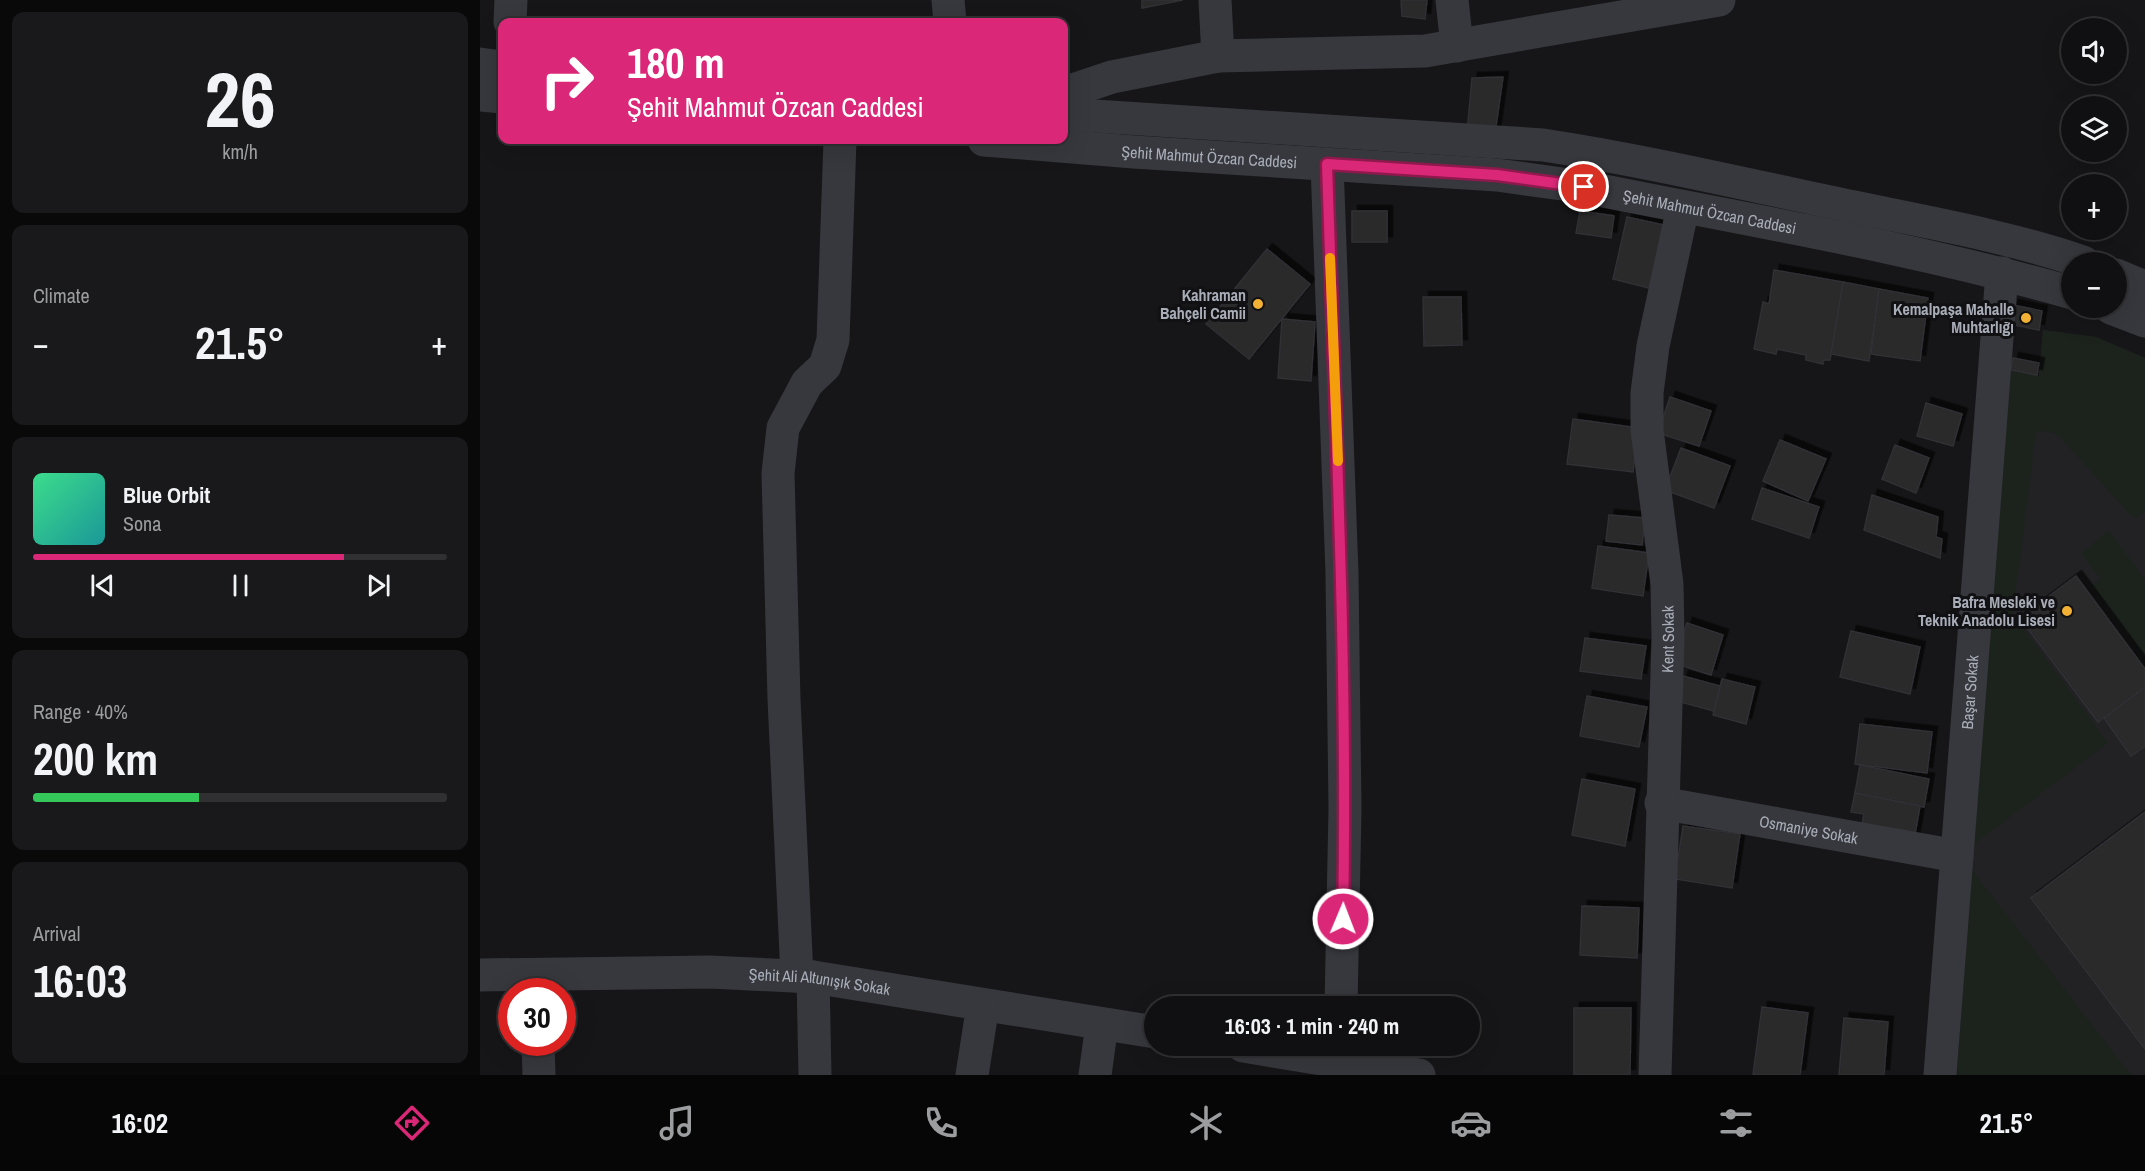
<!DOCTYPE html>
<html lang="en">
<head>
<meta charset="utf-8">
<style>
	:root { --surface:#101012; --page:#19191b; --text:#f1f3f6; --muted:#9c9d9f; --line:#303032; --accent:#db2777 }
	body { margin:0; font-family:"Archivo Narrow",sans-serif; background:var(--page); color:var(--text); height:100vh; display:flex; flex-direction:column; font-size:22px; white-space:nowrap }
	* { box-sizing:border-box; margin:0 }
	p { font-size:20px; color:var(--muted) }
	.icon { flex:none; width:33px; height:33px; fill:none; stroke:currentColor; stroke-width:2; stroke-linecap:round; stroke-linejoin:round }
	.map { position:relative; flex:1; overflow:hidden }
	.sheet { display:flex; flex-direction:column; gap:12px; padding:12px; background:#09090a; width:480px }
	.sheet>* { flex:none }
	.banner { position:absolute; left:18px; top:18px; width:570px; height:126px; border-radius:12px; box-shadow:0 6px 24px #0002,0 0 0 2px var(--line); background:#db2777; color:#fff; overflow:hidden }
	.fabs { position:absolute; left:1581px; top:18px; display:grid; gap:12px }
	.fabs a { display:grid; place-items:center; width:66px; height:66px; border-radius:50%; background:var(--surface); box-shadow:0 6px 24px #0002,0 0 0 2px var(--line); font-size:30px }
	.speed { position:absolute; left:18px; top:978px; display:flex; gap:12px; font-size:30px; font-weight:700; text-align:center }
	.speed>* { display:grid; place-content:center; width:78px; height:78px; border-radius:50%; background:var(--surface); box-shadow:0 6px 24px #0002,0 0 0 2px var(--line); line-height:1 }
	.speed .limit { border:9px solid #d22; background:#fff; color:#111 }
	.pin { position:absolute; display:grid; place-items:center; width:51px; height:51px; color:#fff; margin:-26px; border:3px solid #fff; border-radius:50%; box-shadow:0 2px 6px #0007 }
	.me { position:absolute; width:66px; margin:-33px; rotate:1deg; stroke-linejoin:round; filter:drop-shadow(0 0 4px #0008) }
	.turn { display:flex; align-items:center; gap:21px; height:126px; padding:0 30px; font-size:27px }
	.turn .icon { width:78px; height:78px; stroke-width:2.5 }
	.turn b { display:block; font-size:42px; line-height:51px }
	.big { font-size:45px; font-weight:700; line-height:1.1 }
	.sheet .card { flex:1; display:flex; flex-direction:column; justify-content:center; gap:9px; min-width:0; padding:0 21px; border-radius:12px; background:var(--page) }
	.sheet .dial { align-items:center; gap:0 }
	.dial b { font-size:78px; line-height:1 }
	.song { display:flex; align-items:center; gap:18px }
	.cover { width:72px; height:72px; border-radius:9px; background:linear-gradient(135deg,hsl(150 70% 55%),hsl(180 70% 35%)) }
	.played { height:6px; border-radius:3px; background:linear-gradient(90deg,var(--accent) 75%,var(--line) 75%) }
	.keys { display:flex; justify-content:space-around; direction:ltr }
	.heat { display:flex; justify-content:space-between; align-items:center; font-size:33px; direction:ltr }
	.charge { height:9px; border-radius:4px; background:linear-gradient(90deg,#34c759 40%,var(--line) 0) }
	.trip { position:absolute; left:664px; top:996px; width:336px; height:60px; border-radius:30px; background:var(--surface); box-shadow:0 6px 24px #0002,0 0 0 2px var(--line); font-weight:700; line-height:60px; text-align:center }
	.menu { display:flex; height:96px; justify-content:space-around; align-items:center; background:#060607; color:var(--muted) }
	.menu .icon { width:42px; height:42px }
	.menu .selected { color:var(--accent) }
	.menu b { font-size:27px; color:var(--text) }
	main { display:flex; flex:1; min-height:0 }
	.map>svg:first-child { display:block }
	.built { fill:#222225 }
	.green { fill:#1c231d }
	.building { fill:#29292c; stroke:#303034; stroke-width:1.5; filter:url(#shadow) }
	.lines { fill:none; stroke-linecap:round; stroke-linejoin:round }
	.minor { stroke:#37383d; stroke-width:33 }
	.route-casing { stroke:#8e194d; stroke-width:15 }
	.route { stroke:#db2777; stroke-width:10 }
	.slow { stroke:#f59e0b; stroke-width:10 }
	.poi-dot { fill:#f2b134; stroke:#111113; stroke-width:2 }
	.labels { text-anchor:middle; stroke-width:6; stroke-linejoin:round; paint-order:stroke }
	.street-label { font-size:16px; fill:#a8adb8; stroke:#111113 }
	.poi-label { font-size:16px; font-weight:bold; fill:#a8adb8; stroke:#111113; text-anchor:end }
</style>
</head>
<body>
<main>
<section class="sheet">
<div class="card dial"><b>26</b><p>km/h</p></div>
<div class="card"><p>Climate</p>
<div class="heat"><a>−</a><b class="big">21.5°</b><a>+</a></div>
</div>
<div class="card">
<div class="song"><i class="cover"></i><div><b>Blue Orbit</b><p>Sona</p></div></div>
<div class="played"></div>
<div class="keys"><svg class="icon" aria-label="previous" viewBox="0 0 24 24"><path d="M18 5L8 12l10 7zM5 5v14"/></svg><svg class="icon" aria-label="pause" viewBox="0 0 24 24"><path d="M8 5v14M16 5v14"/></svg><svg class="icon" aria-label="next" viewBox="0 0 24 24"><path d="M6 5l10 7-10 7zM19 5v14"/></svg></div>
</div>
<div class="card"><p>Range · 40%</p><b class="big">200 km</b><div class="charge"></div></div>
<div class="card"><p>Arrival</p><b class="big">16:03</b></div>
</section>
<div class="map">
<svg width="1665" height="1075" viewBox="0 0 1665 1075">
	<defs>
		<filter id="shadow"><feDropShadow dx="5.5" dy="-5.5" stdDeviation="0" flood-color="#0009"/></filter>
	</defs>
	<rect width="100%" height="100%" fill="#161618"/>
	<path class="built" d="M1563,330L1616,337L1665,358V1075H1477L1526,370L1559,376Z"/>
	<g class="green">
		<path d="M1563,330L1616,337L1665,358V511L1654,519L1577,434L1566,431L1556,432L1533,614L1628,743L1493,845L1526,370L1559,376Z"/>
		<path d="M1629,530L1665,580V665L1654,650L1658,646L1612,585L1620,579L1601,554Z"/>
		<path d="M1492,870L1651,1075H1477Z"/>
	</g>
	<g class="building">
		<path d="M662,0H703L662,8Z"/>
		<path d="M921,0H947L945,19L922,16Z"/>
		<path d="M1023,77L1015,133H987L992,78Z"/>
		<rect x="872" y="211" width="35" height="31"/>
		<path d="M1100,211L1134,216L1131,238L1096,233Z"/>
		<path d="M1147,217L1184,225L1169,288L1133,279Z"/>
		<path d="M787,249L830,284L769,359L726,324Z"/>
		<path d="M1294,270L1363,282L1350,360H1343V364L1326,360V355L1297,349L1296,354L1274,349L1283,302L1289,304Z"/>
		<path d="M1363,282L1399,289L1389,361L1351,354Z"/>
		<path d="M1399,289L1448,298L1440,361L1391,354Z"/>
		<path d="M943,297H981L982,345L944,346Z"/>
		<path d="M1533,305L1562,311L1559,330L1529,324Z"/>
		<path d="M802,319L835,322L831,381L798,378Z"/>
		<path d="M1533,358L1559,363L1557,375L1531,370Z"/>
		<path d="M1190,397L1231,411L1219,446L1178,433Z"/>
		<path d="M1446,403L1482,414L1473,446L1437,436Z"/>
		<path d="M1093,419L1158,428L1153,472L1087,464Z"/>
		<path d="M1300,440L1346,459L1328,501L1283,481Z"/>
		<path d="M1415,445L1449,458L1436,493L1402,479Z"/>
		<path d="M1201,448L1250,466L1234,508L1185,490Z"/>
		<path d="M1282,488L1339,507L1329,538L1272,519Z"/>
		<path d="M1392,495L1458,517L1456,537L1462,539L1460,558L1384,530Z"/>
		<path d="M1129,515L1165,518L1162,545L1126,541Z"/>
		<path d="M1118,546L1169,553L1163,596L1112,588Z"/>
		<path d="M1596,576L1665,669V687L1618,722L1540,618Z"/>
		<path d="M1207,623L1243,635L1231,675L1194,663Z"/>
		<path d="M1371,631L1440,647L1430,694L1360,677Z"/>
		<path d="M1105,638L1166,646L1161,679L1100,671Z"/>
		<path d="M1203,676L1240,686L1234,711L1197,701Z"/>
		<path d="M1242,679L1275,687L1266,724L1233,715Z"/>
		<path d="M1665,687V746L1651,756L1624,718Z"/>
		<path d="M1107,696L1167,707L1159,747L1100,736Z"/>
		<path d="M1380,724L1452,732L1447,773L1375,764Z"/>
		<path d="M1380,765L1449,779L1444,807L1375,793Z"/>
		<path d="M1102,779L1155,789L1145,846L1092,835Z"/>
		<path d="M1375,793L1440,806L1434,840L1381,830L1384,814L1371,812Z"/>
		<path d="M1665,812V1049L1551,898Z"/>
		<path d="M1203,826L1260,834L1252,888L1195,879Z"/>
		<path d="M1102,906L1159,908L1157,958L1100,955Z"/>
		<path d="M1282,1007L1328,1013L1320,1075H1273Z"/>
		<path d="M1094,1008H1151L1150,1075H1094Z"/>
		<path d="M1364,1018L1408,1022L1404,1075H1359Z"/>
	</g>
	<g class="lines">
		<g class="minor">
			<path d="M468,0L470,22"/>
			<path d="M735,0L738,56"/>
			<path d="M972,0L977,46"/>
			<path d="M30,22L31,0"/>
			<path d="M0,64L22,67"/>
			<path d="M584,93L632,77L738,56L945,51L1239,0"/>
			<path d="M0,95L22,97"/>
			<path d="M584,114L1063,145C1162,160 1260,183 1359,204C1440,221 1524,235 1603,262"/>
			<path id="s1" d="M504,140L654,152L1017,175L1104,187C1267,220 1432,247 1592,293"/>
			<path d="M847,164L862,573L865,809L861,1006"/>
			<path d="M1636,275L1665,287"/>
			<path d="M1631,308L1665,321"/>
			<path id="s2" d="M1181,803L1477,856"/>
			<path id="s3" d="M0,975L230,972L333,977L675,1032"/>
			<path d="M317,976L304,699L298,473L303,428L327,383L345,366L353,340L360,140"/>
			<path d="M333,977L335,1075"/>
			<path d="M58,1042L59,1075"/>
			<path d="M763,1046L939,1075"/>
			<path d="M492,1075L503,1005"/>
			<path d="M615,1075L622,1024"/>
			<path id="s4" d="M1175,1075L1188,639L1187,584L1167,430V393L1173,346L1203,207"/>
			<path id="s5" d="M1460,1075L1522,273"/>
		</g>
	</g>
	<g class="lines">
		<g class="route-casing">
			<path id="route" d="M863,919C868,667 855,415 847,164L1017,175L1104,187"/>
		</g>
		<use href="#route" class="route"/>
		<path class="slow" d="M850,258L858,461"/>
	</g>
	<g class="poi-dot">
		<circle cx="778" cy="304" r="6"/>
		<circle cx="1546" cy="318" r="6"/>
		<circle cx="1587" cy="611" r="6"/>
	</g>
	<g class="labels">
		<g class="street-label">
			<text dy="6" stroke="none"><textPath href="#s1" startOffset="226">Şehit Mahmut Özcan Caddesi</textPath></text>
			<text dy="6" stroke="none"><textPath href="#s1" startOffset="730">Şehit Mahmut Özcan Caddesi</textPath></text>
			<text dy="6" stroke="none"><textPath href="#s4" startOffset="436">Kent Sokak</textPath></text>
			<text dy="6" stroke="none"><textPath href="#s5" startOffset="384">Başar Sokak</textPath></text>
			<text dy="6" stroke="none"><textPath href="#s2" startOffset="150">Osmaniye Sokak</textPath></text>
			<text dy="6" stroke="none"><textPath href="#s3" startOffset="340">Şehit Ali Altunışık Sokak</textPath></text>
		</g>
		<g class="poi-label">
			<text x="766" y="301">Kahraman<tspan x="766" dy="18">Bahçeli Camii</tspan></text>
			<text x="1534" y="315">Kemalpaşa Mahalle<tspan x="1534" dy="18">Muhtarlığı</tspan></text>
			<text x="1575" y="608">Bafra Mesleki ve<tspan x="1575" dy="18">Teknik Anadolu Lisesi</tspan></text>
		</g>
	</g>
</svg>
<div class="fabs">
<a><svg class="icon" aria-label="sound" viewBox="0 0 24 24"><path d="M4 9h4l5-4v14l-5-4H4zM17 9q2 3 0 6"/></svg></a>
<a><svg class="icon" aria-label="layers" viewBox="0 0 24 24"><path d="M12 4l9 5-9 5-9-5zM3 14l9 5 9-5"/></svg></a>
<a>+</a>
<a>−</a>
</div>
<div class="speed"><div class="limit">30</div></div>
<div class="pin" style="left:1104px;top:187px;background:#d93025"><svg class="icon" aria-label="arrive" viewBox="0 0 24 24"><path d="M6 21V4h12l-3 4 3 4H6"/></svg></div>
<svg class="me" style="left:863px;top:919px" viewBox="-20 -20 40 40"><circle r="17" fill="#db2777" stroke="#fff" stroke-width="3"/><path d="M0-11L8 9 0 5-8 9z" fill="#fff"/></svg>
<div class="trip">16:03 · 1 min · 240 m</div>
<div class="banner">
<div class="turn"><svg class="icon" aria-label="right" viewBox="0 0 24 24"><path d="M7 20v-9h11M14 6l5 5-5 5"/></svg><div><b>180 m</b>Şehit Mahmut Özcan Caddesi</div></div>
</div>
</div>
</main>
<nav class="menu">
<b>16:02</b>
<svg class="icon selected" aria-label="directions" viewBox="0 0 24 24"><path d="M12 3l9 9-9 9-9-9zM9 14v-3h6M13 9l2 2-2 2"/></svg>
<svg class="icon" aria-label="music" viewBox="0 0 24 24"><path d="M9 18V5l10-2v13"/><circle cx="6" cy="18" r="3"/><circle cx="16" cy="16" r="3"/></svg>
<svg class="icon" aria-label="phone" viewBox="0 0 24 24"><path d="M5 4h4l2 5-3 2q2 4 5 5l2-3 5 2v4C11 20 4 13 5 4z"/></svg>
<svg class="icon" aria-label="climate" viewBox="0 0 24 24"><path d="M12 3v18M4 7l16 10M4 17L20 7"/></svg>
<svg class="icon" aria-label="car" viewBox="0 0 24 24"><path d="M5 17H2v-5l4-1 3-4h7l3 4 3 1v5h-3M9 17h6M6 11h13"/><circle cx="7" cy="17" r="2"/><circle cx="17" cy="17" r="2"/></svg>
<svg class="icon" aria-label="filters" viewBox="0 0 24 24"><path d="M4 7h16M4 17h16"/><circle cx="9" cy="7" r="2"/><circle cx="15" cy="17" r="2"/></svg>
<b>21.5°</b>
</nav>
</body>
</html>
